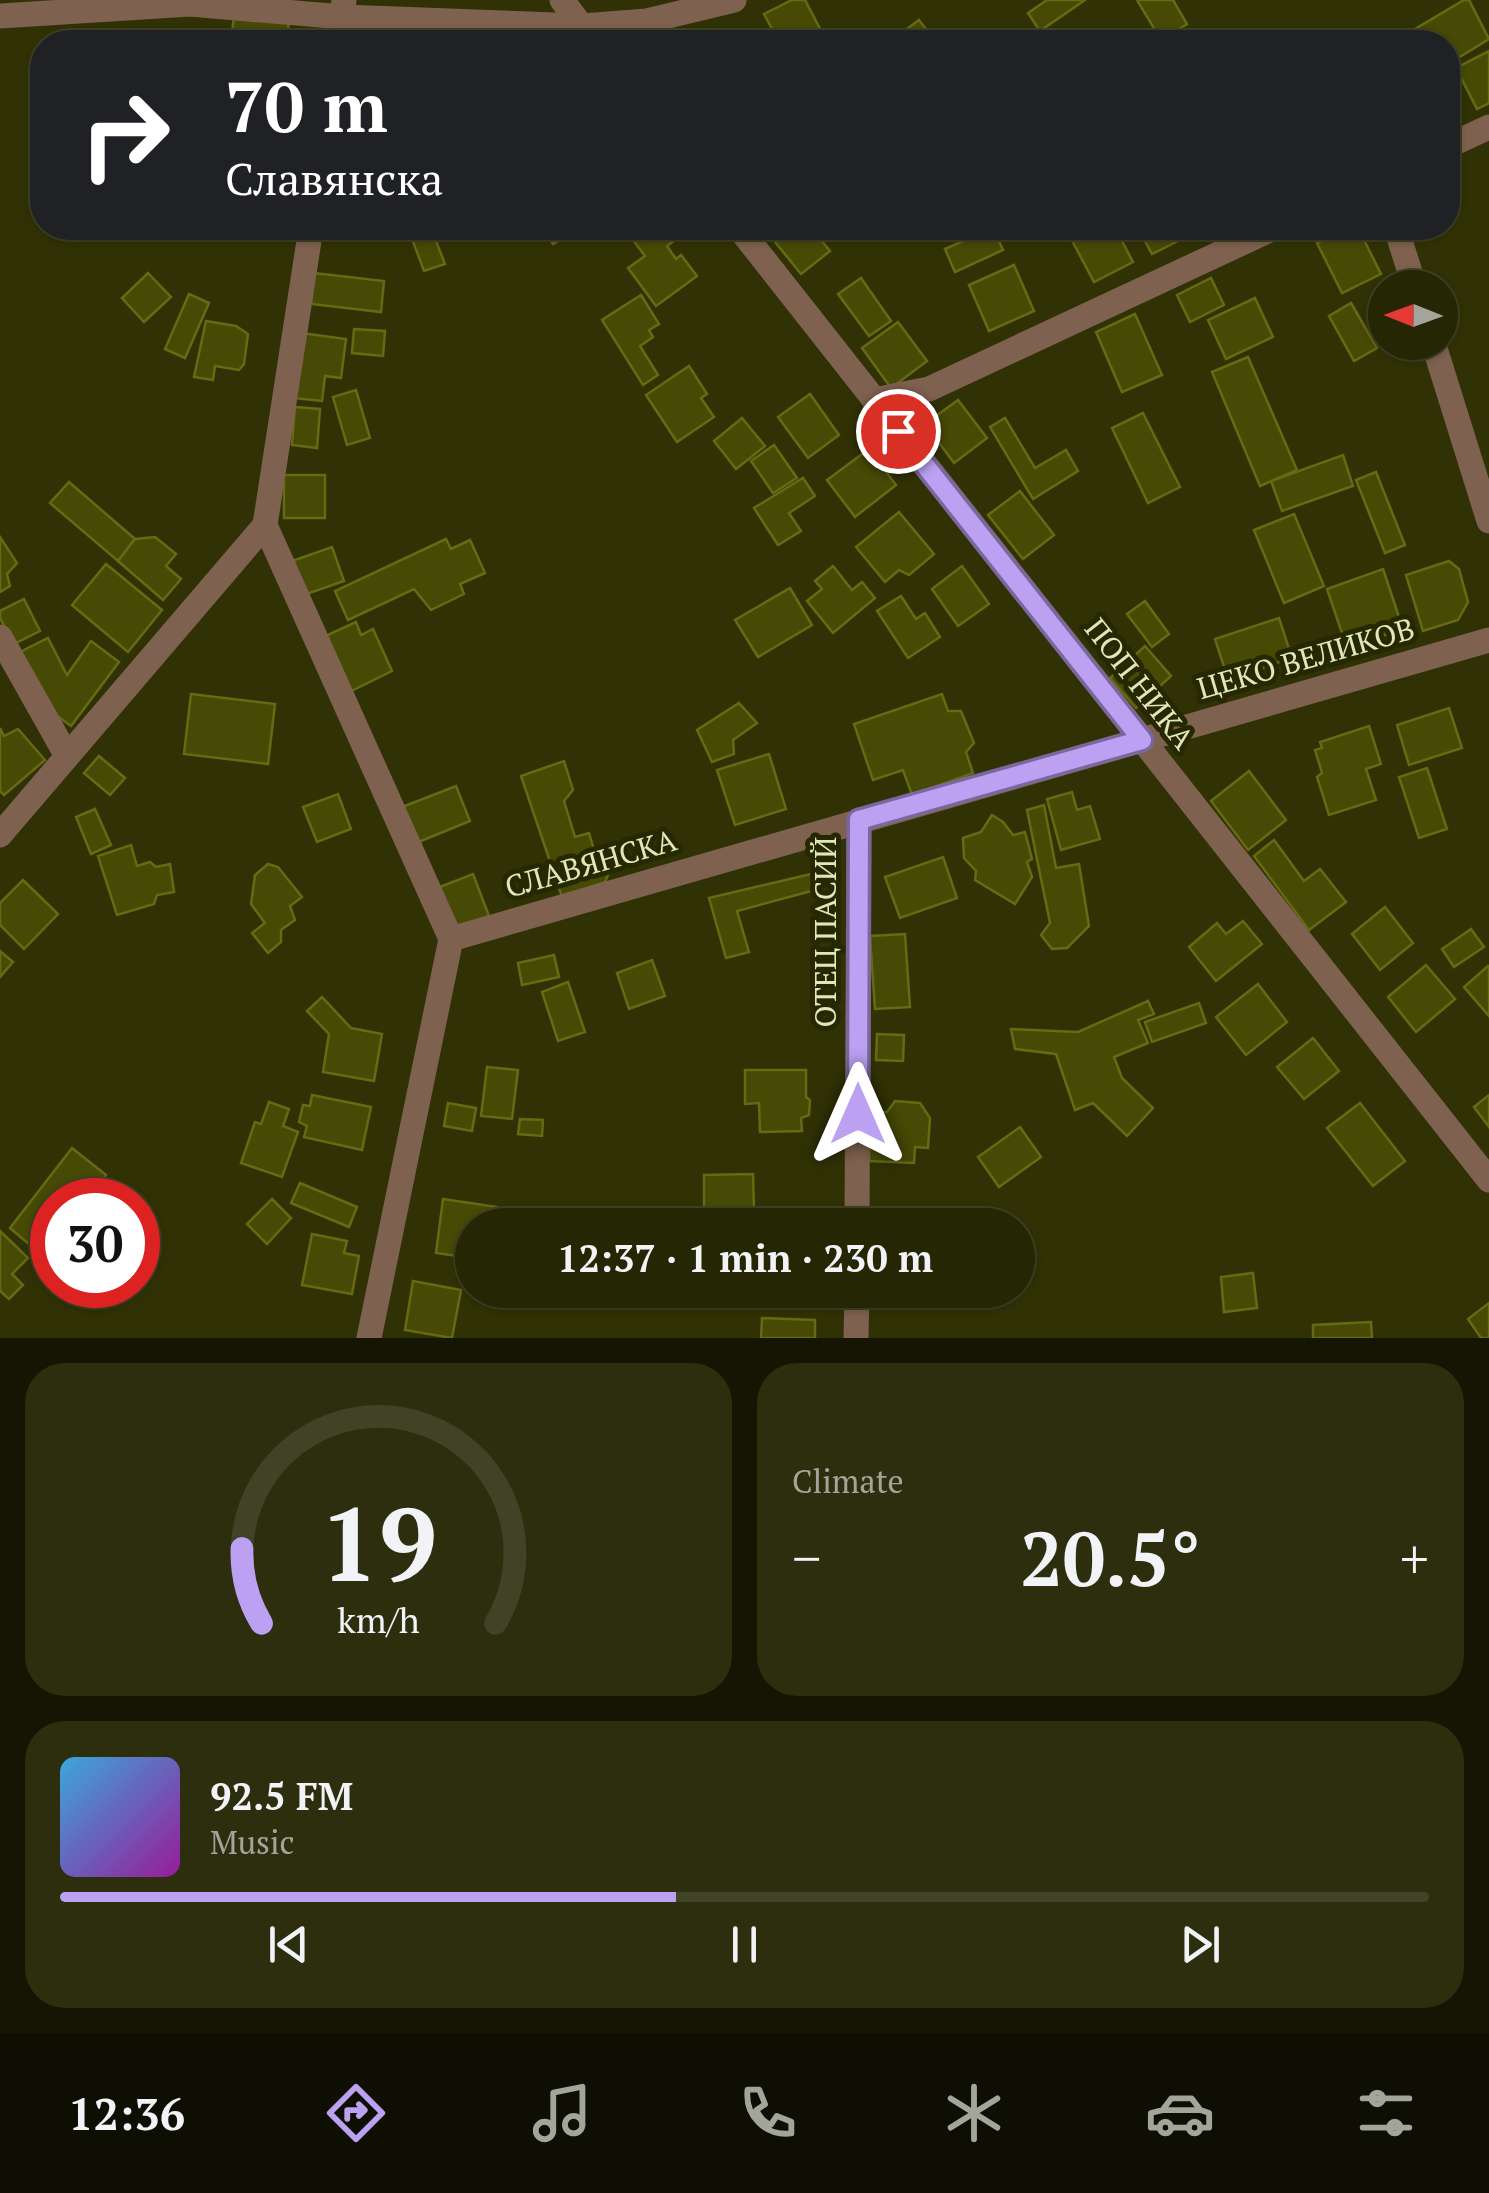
<!DOCTYPE html>
<html lang="en">
<head>
<meta charset="utf-8">
<style>
	:root { --surface:#242604; --page:#2c2e0e; --text:#f1f3f6; --muted:#a3a59a; --line:#414326; --accent:#bca0f2 }
	body { margin:0; font-family:"PT Serif",serif; background:var(--page); color:var(--text); height:100vh; display:flex; flex-direction:column; font-size:38px; white-space:nowrap }
	* { box-sizing:border-box; margin:0 }
	p { font-size:32px; color:var(--muted) }
	.icon { flex:none; width:55px; height:55px; fill:none; stroke:currentColor; stroke-width:2; stroke-linecap:round; stroke-linejoin:round }
	.map { position:relative; height:1338px; overflow:hidden }
	.side { display:flex; flex-direction:column; gap:25px; padding:25px; background:#141502; flex:1 }
	.side>* { flex:none }
	.banner { position:absolute; left:30px; top:30px; width:1430px; height:210px; border-radius:40px; box-shadow:0 2px 8px #0004,0 0 0 2px var(--line); background:#202124; color:#fff; overflow:hidden }
	.needle { width:65px; rotate:271deg }
	.fabs { position:absolute; left:1368px; top:270px; display:grid; gap:20px }
	.fabs a { display:grid; place-items:center; width:90px; height:90px; border-radius:50%; background:var(--surface); box-shadow:0 2px 8px #0004,0 0 0 2px var(--line); font-size:50px }
	.speed { position:absolute; left:30px; top:1178px; display:flex; gap:20px; font-size:50px; font-weight:700; text-align:center }
	.speed>* { display:grid; place-content:center; width:130px; height:130px; border-radius:50%; background:var(--surface); box-shadow:0 2px 8px #0004,0 0 0 2px var(--line); line-height:1 }
	.speed .limit { border:15px solid #d22; background:#fff; color:#111 }
	.pin { position:absolute; display:grid; place-items:center; width:85px; height:85px; color:#fff; margin:-42px; border:5px solid #fff; border-radius:50%; box-shadow:0 2px 10px #0007 }
	.me { position:absolute; width:110px; margin:-55px; rotate:0deg; stroke-linejoin:round; filter:drop-shadow(0 0 8px #0008) }
	.turn { display:flex; align-items:center; gap:35px; height:210px; padding:0 30px; font-size:45px }
	.turn .icon { width:130px; height:130px; stroke-width:2.5 }
	.turn b { display:block; font-size:70px; line-height:85px }
	.big { font-size:75px; font-weight:800; line-height:1.1 }
	.side .widget { flex:1; display:flex; flex-direction:column; justify-content:center; gap:15px; min-width:0; padding:0 35px; border-radius:40px; background:var(--page) }
	.side .dial { align-items:center; gap:0 }
	.dial svg { height:260px; overflow:visible; fill:none; stroke:var(--line); stroke-width:7; stroke-linecap:round; text-anchor:middle }
	.dial text { fill:var(--text); stroke:none }
	.song { display:flex; align-items:center; gap:30px }
	.cover { width:120px; height:120px; border-radius:15px; background:linear-gradient(135deg,hsl(200 70% 55%),hsl(300 70% 35%)) }
	.played { height:10px; border-radius:5px; background:linear-gradient(90deg,var(--accent) 45%,var(--line) 45%) }
	.keys { display:flex; justify-content:space-around; direction:ltr }
	.heat { display:flex; justify-content:space-between; align-items:center; font-size:55px; direction:ltr }
	.side .tiles { flex:1; display:grid; gap:25px; grid-template-columns:1fr 1fr }
	.widget:last-child { grid-column:span 2 }
	.trip { position:absolute; left:455px; top:1208px; width:580px; height:100px; border-radius:50px; background:var(--surface); box-shadow:0 2px 8px #0004,0 0 0 2px var(--line); font-weight:800; line-height:100px; text-align:center }
	.dock { display:flex; height:160px; justify-content:space-around; align-items:center; background:#0e0f02; color:var(--muted) }
	.dock .icon { width:70px; height:70px }
	.dock .active { color:var(--accent) }
	.dock b { font-size:45px; color:var(--text) }
	.map>svg:first-child { display:block }
	.building { fill:#464a05; stroke:#666a12; stroke-width:2.5 }
	.lines { fill:none; stroke-linecap:round; stroke-linejoin:round }
	.street { stroke:#7e614f; stroke-width:25 }
	.route-casing { stroke:#7a689d; stroke-width:25 }
	.route { stroke:#bca0f2; stroke-width:18 }
	.labels { text-anchor:middle; stroke-width:10; stroke-linejoin:round; paint-order:stroke }
	.street-label { font-size:30px; fill:#e1e6be; stroke:#262800 }
</style>
</head>
<body>
<div class="map">
<svg width="1489" height="1338" viewBox="0 0 1489 1338">
	<rect width="100%" height="100%" fill="#303205"/>
	<g class="building">
		<path d="M792,0H805L827,42H779L764,14Z"/>
		<path d="M1047,0H1085L1040,31L1028,13Z"/>
		<path d="M1137,0H1173L1187,24L1161,40Z"/>
		<path d="M1464,0H1469L1489,39L1448,64V42H1423L1415,29Z"/>
		<path d="M234,16L289,22L286,42H231Z"/>
		<path d="M919,20L936,42H900L896,37Z"/>
		<path d="M408,26L455,30L454,42H406Z"/>
		<path d="M1489,51V103L1477,109L1456,68Z"/>
		<path d="M408,228H431L445,264L424,271Z"/>
		<path d="M543,228H580L553,244Z"/>
		<path d="M650,228H681L685,233L667,246L676,259L681,255L697,276L656,306L628,268L645,256L633,240Z"/>
		<path d="M772,228H798L804,235L812,229L830,251L801,274L767,232Z"/>
		<path d="M993,228L1003,250L955,272L945,249Z"/>
		<path d="M1078,228H1115L1133,262L1094,282L1068,233Z"/>
		<path d="M1138,228H1171L1178,241L1152,254Z"/>
		<path d="M1348,228H1358L1381,274L1342,293L1317,243Z"/>
		<path d="M1014,265L1034,311L989,331L969,285Z"/>
		<path d="M148,273L171,297L144,322L122,298Z"/>
		<path d="M314,273L384,281L381,312L311,304Z"/>
		<path d="M861,278L891,321L869,336L838,294Z"/>
		<path d="M1211,278L1224,305L1190,322L1177,295Z"/>
		<path d="M189,294L209,303L185,358L165,349Z"/>
		<path d="M641,295L659,324L649,330L653,337L640,346L658,375L643,385L602,320Z"/>
		<path d="M1255,298L1273,337L1226,359L1208,320Z"/>
		<path d="M1351,303L1377,348L1354,361L1329,316Z"/>
		<path d="M1135,314L1162,375L1122,392L1096,332Z"/>
		<path d="M206,321L236,326L248,334L244,364L239,370L215,366L213,380L194,377Z"/>
		<path d="M898,322L927,361L891,388L862,348Z"/>
		<path d="M354,329L385,331L383,356L352,353Z"/>
		<path d="M301,333L346,339L341,378L325,376L322,401L293,398Z"/>
		<path d="M1248,357L1297,470L1260,486L1212,372Z"/>
		<path d="M689,366L707,394L701,398L714,417L677,442L646,395Z"/>
		<path d="M356,390L370,438L347,445L333,397Z"/>
		<path d="M810,394L839,435L808,458L778,417Z"/>
		<path d="M958,400L987,438L954,463L925,424Z"/>
		<path d="M295,407L320,409L317,448L292,445Z"/>
		<path d="M1143,413L1180,487L1148,503L1112,428Z"/>
		<path d="M742,418L765,446L736,469L714,441Z"/>
		<path d="M1005,418L1035,468L1066,450L1078,471L1033,499L990,427Z"/>
		<path d="M774,445L797,478L773,493L751,461Z"/>
		<path d="M869,449L896,485L855,517L827,480Z"/>
		<path d="M1343,455L1353,486L1282,511L1271,481Z"/>
		<path d="M1376,472L1405,545L1385,553L1356,480Z"/>
		<rect x="284" y="475" width="41" height="43"/>
		<path d="M803,478L815,496L789,513L801,531L778,545L754,508Z"/>
		<path d="M69,482L135,539L118,561L50,503Z"/>
		<path d="M1020,491L1054,535L1023,559L988,515Z"/>
		<path d="M899,512L934,554L909,575L899,570L885,582L856,547Z"/>
		<path d="M1294,514L1324,586L1284,603L1254,530Z"/>
		<path d="M0,537L17,563L7,574L10,586L0,592Z"/>
		<path d="M155,537L176,554L166,566L181,579L163,600L118,561L135,539Z"/>
		<path d="M446,539L451,549L470,540L485,573L460,584L464,594L431,610L414,589L348,620L335,591Z"/>
		<path d="M332,547L344,581L304,595L292,561Z"/>
		<path d="M1449,561L1459,569L1468,602L1458,620L1423,631L1406,575Z"/>
		<path d="M106,564L162,610L128,652L72,605Z"/>
		<path d="M833,566L852,590L862,582L875,598L833,633L807,601L822,589L815,581Z"/>
		<path d="M962,566L989,604L958,626L932,589Z"/>
		<path d="M1383,569L1403,629L1347,648L1327,589Z"/>
		<path d="M790,588L812,625L758,657L735,620Z"/>
		<path d="M901,596L916,619L925,613L940,637L908,658L877,611Z"/>
		<path d="M24,599L40,631L14,644L0,618V611Z"/>
		<path d="M1145,601L1169,634L1152,647L1127,614Z"/>
		<path d="M1279,618L1292,658L1228,679L1215,639Z"/>
		<path d="M356,622L361,635L373,629L392,671L349,692L323,637Z"/>
		<path d="M48,638L67,675L91,641L119,662L71,726L45,707L18,653Z"/>
		<path d="M1145,646L1171,676L1136,708L1110,678Z"/>
		<path d="M191,694L275,704L268,764L184,754Z"/>
		<path d="M942,694L948,711H961L974,743L966,752L973,773L912,795L903,770L873,780L854,724Z"/>
		<path d="M739,703L757,723L733,740L734,754L712,762L697,730Z"/>
		<path d="M1449,708L1462,748L1409,765L1397,725Z"/>
		<path d="M1369,726L1381,764L1366,769L1376,800L1329,815L1317,777L1322,773L1315,750L1322,748L1320,742Z"/>
		<path d="M0,728L4,736L18,729L45,760L4,795L0,791Z"/>
		<path d="M769,754L786,809L735,825L717,770Z"/>
		<path d="M99,756L125,778L110,795L84,773Z"/>
		<path d="M564,761L573,790L564,801L575,837L589,833L595,853L607,849L612,866L605,882L562,897L521,776Z"/>
		<path d="M1427,768L1447,829L1419,838L1399,777Z"/>
		<path d="M1249,771L1286,820L1248,850L1211,801Z"/>
		<path d="M456,786L470,821L416,843L402,807Z"/>
		<path d="M1072,792L1077,810L1090,806L1100,839L1061,850L1047,799Z"/>
		<path d="M338,794L351,829L317,842L303,807Z"/>
		<path d="M1044,805L1056,868L1079,864L1089,926L1067,948L1052,949L1041,935L1050,923L1027,810Z"/>
		<path d="M95,809L111,845L91,854L76,817Z"/>
		<path d="M992,815L1003,822L1013,835L1025,832L1032,859L1027,862L1032,877L1015,904L975,880L976,871L964,858L963,838L981,832Z"/>
		<path d="M1274,840L1304,881L1320,869L1346,902L1309,930L1254,856Z"/>
		<path d="M131,845L137,866L150,862L156,867L170,864L174,892L157,895L154,904L117,915L98,856Z"/>
		<path d="M943,857L957,898L900,918L885,877Z"/>
		<path d="M268,864L278,867L302,897L290,906L295,920L281,930V942L268,953L252,933L265,923L251,904L255,875Z"/>
		<path d="M473,874L489,916L453,930L437,888Z"/>
		<path d="M811,874L815,890L737,911L749,952L726,958L709,898Z"/>
		<path d="M23,880L58,914L24,949L0,925V903Z"/>
		<path d="M1385,907L1413,943L1380,970L1352,934Z"/>
		<path d="M1243,921L1262,944L1216,981L1189,947L1217,923L1226,934Z"/>
		<path d="M1471,929L1484,947L1454,967L1442,949Z"/>
		<path d="M905,934L910,1007L875,1009L870,936Z"/>
		<path d="M0,951L13,962L0,977Z"/>
		<path d="M554,955L559,977L522,985L518,963Z"/>
		<path d="M652,960L665,996L629,1009L617,973Z"/>
		<path d="M1426,965L1455,999L1416,1032L1388,997Z"/>
		<path d="M1488,966L1489,967V1016L1464,987Z"/>
		<path d="M568,982L585,1032L558,1041L542,992Z"/>
		<path d="M1258,984L1287,1022L1246,1055L1216,1017Z"/>
		<path d="M322,997L351,1028L382,1034L374,1081L323,1072L329,1034L307,1011Z"/>
		<path d="M1148,1001L1154,1014L1138,1020L1148,1043L1114,1057L1122,1078L1153,1108L1127,1136L1093,1103L1075,1110L1056,1054L1015,1049L1011,1029L1078,1032Z"/>
		<path d="M1199,1003L1206,1023L1152,1042L1145,1022Z"/>
		<path d="M877,1034L904,1035L903,1061L876,1060Z"/>
		<path d="M1313,1038L1339,1071L1304,1099L1277,1067Z"/>
		<path d="M487,1067L518,1070L512,1119L481,1116Z"/>
		<path d="M745,1070H806V1097L810,1100L809,1115L801,1118L802,1131L760,1132L759,1103L745,1104Z"/>
		<path d="M312,1095L371,1107L362,1150L304,1137L307,1126L299,1122L303,1105L310,1106Z"/>
		<path d="M1489,1095V1127L1474,1107Z"/>
		<path d="M895,1101L920,1103L930,1118L928,1148L915,1147L914,1163L869,1161L871,1112H887Z"/>
		<path d="M269,1102L289,1109L283,1126L298,1132L282,1177L241,1163L255,1122L261,1124Z"/>
		<path d="M448,1103L476,1108L472,1131L444,1126Z"/>
		<path d="M1360,1103L1405,1161L1373,1186L1327,1128Z"/>
		<path d="M520,1119L543,1120L542,1136L518,1134Z"/>
		<path d="M1020,1127L1041,1157L999,1187L978,1157Z"/>
		<path d="M72,1148L106,1175L86,1200L72,1191L65,1200H52V1216L30,1245L10,1228Z"/>
		<path d="M753,1174L754,1211H744V1225H704V1175Z"/>
		<path d="M300,1183L357,1207L349,1227L291,1203Z"/>
		<path d="M272,1199L291,1218L267,1244L247,1224Z"/>
		<path d="M443,1199L497,1207L494,1225H472V1258L436,1253Z"/>
		<path d="M828,1219V1225H756L755,1222Z"/>
		<path d="M0,1231L28,1258L12,1274L23,1285L9,1299L0,1291Z"/>
		<path d="M312,1234L347,1241L344,1253L359,1256L352,1294L302,1285Z"/>
		<path d="M1253,1273L1257,1308L1224,1312L1221,1277Z"/>
		<path d="M413,1281L461,1290L452,1338L405,1330Z"/>
		<path d="M1489,1303V1338H1481L1468,1319Z"/>
		<path d="M762,1318L815,1320V1338H761Z"/>
		<path d="M1371,1322L1372,1338H1313V1325Z"/>
	</g>
	<g class="lines">
		<g class="street">
			<path d="M562,0L588,35"/>
			<path d="M0,16L190,4L343,17L582,26L647,21L734,0"/>
			<path d="M339,42L344,0"/>
			<path d="M1448,146L1489,127"/>
			<path d="M311,228L265,525L451,939"/>
			<path d="M739,228L1489,1180"/>
			<path d="M1396,228L1415,288"/>
			<path d="M1433,342L1489,521"/>
			<path d="M874,400L929,389L1274,228"/>
			<path d="M0,637L67,756"/>
			<path d="M0,835L265,525"/>
			<path d="M857,1225L859,820"/>
			<path d="M369,1338L451,939L1489,640"/>
			<path d="M856,1338L857,1290"/>
		</g>
	</g>
	<g class="lines">
		<g class="route-casing">
			<path id="route" d="M858,1114L859,820L1142,740L898,431"/>
		</g>
		<use href="#route" class="route"/>
	</g>
	<g class="labels">
		<g class="street-label">
			<text transform="translate(1306 659) rotate(-16)" y="10">ЦЕКО ВЕЛИКОВ</text>
			<text transform="translate(1139 684) rotate(52)" y="10">ПОП НИКА</text>
			<text transform="translate(591 864) rotate(-16)" y="10">СЛАВЯНСКА</text>
			<text transform="translate(826 932) rotate(-90)" y="10">ОТЕЦ ПАСИЙ</text>
		</g>
	</g>
</svg>
<div class="fabs">
<a><svg class="needle" viewBox="-14 -14 28 28"><path d="M0-13l5 13h-10z" fill="#e53935"/><path d="M0 13l5-13h-10z" fill="#a3a59a"/></svg></a>
</div>
<div class="speed"><div class="limit">30</div></div>
<div class="pin" style="left:898px;top:431px;background:#d93025"><svg class="icon" aria-label="arrive" viewBox="0 0 24 24"><path d="M6 21V4h12l-3 4 3 4H6"/></svg></div>
<svg class="me" style="left:858px;top:1114px" viewBox="-20 -20 40 40"><path d="M0-17L14 15 0 8-14 15z" fill="#bca0f2" stroke="#fff" stroke-width="4"/></svg>
<div class="trip">12:37 · 1 min · 230 m</div>
<div class="banner">
<div class="turn"><svg class="icon" aria-label="right" viewBox="0 0 24 24"><path d="M7 20v-9h11M14 6l5 5-5 5"/></svg><div><b>70 m</b>Славянска</div></div>
</div>
</div>
<section class="side">
<div class="tiles">
<div class="widget dial"><svg viewBox="0 0 100 80">
<path d="M14 69A42 42 0 1 1 86 69"/>
<path d="M14 69A42 42 0 0 1 8 46" stroke="#bca0f2"/>
<text x="50" y="56" font-size="32" font-weight="700">19</text>
<text x="50" y="72" font-size="11">km/h</text>
</svg></div>
<div class="widget"><p>Climate</p>
<div class="heat"><a>−</a><b class="big">20.5°</b><a>+</a></div>
</div>
<div class="widget">
<div class="song"><i class="cover"></i><div><b>92.5 FM</b><p>Music</p></div></div>
<div class="played"></div>
<div class="keys"><svg class="icon" aria-label="previous" viewBox="0 0 24 24"><path d="M18 5L8 12l10 7zM5 5v14"/></svg><svg class="icon" aria-label="pause" viewBox="0 0 24 24"><path d="M8 5v14M16 5v14"/></svg><svg class="icon" aria-label="next" viewBox="0 0 24 24"><path d="M6 5l10 7-10 7zM19 5v14"/></svg></div>
</div>
</div>
</section>
<nav class="dock">
<b>12:36</b>
<svg class="icon active" aria-label="directions" viewBox="0 0 24 24"><path d="M12 3l9 9-9 9-9-9zM9 14v-3h6M13 9l2 2-2 2"/></svg>
<svg class="icon" aria-label="music" viewBox="0 0 24 24"><path d="M9 18V5l10-2v13"/><circle cx="6" cy="18" r="3"/><circle cx="16" cy="16" r="3"/></svg>
<svg class="icon" aria-label="phone" viewBox="0 0 24 24"><path d="M5 4h4l2 5-3 2q2 4 5 5l2-3 5 2v4C11 20 4 13 5 4z"/></svg>
<svg class="icon" aria-label="climate" viewBox="0 0 24 24"><path d="M12 3v18M4 7l16 10M4 17L20 7"/></svg>
<svg class="icon" aria-label="car" viewBox="0 0 24 24"><path d="M5 17H2v-5l4-1 3-4h7l3 4 3 1v5h-3M9 17h6M6 11h13"/><circle cx="7" cy="17" r="2"/><circle cx="17" cy="17" r="2"/></svg>
<svg class="icon" aria-label="filters" viewBox="0 0 24 24"><path d="M4 7h16M4 17h16"/><circle cx="9" cy="7" r="2"/><circle cx="15" cy="17" r="2"/></svg>
</nav>
</body>
</html>
